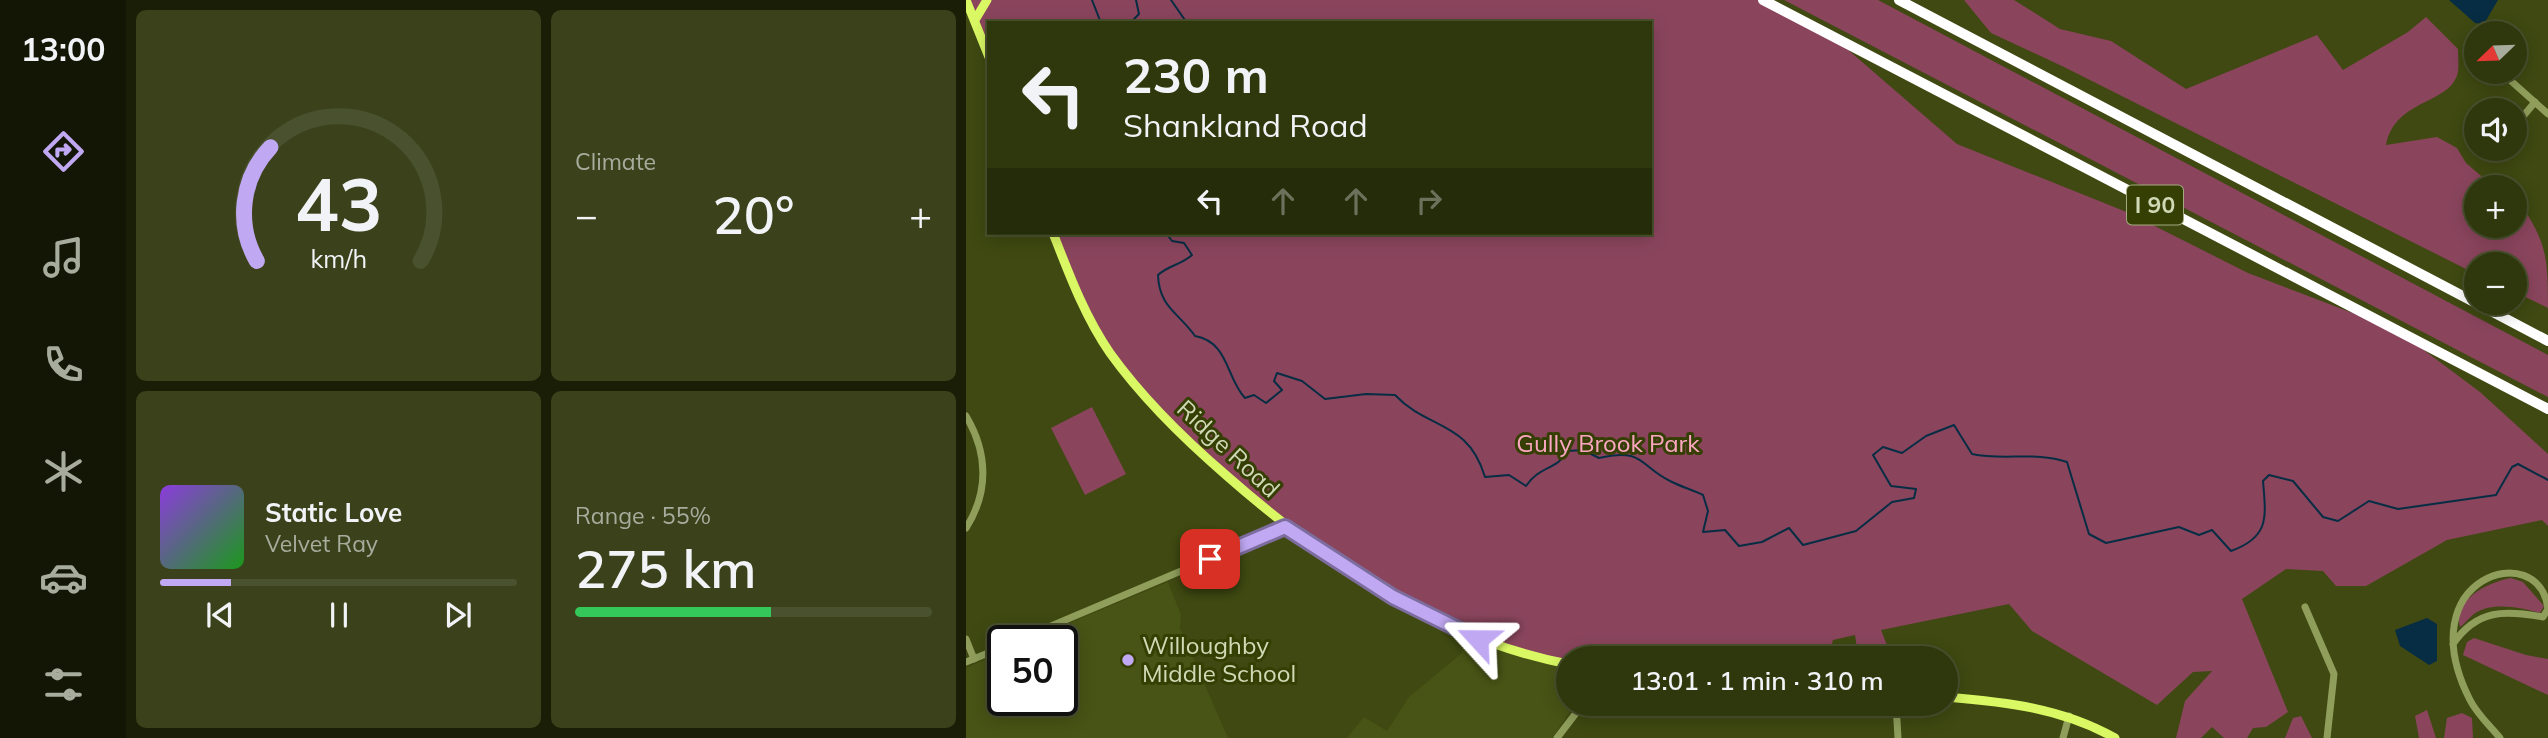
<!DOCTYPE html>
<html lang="en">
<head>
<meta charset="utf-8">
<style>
	:root { --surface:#2f370d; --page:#3b421b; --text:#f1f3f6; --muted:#a7ac9d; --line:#4a512e; --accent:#c1a8f3 }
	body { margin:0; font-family:Mulish,sans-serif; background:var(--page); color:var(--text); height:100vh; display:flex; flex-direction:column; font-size:26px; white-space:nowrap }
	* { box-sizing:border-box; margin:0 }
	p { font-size:23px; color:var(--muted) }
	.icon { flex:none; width:38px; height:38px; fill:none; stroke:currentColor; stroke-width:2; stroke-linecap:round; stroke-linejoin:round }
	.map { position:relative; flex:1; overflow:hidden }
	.panel { display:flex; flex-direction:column; gap:10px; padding:10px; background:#1a1e07; width:840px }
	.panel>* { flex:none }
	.top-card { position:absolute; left:21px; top:21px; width:665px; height:214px; border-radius:0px; box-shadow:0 4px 18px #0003,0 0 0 2px var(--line); background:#2f370d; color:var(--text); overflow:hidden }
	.needle { width:46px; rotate:247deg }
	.fabs { position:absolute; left:1498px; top:21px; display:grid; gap:14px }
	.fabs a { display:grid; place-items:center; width:63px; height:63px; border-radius:50%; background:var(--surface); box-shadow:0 4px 18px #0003,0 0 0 2px var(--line); font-size:35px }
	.speed { position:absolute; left:21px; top:625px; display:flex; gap:14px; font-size:35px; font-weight:700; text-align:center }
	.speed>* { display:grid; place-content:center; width:91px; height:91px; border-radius:50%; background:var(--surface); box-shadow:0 4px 18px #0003,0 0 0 2px var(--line); line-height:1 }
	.speed .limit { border:4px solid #111; border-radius:10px; background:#fff; color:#111 }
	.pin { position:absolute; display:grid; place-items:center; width:60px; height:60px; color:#fff; margin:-30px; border-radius:14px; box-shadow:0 4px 10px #0006 }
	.me { position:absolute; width:77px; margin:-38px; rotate:294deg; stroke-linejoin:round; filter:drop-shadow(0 0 5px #0008) }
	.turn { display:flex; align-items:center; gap:24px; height:147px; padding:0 21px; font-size:32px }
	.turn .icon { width:91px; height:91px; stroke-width:2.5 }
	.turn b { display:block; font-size:49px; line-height:60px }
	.lanes { display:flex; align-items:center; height:66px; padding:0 21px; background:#0003; justify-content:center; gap:35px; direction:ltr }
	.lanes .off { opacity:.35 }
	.big { font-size:52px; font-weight:600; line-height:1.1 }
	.panel .widget { flex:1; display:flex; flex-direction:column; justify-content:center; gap:10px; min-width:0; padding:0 24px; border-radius:10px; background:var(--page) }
	.panel .dial { align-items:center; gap:0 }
	.dial svg { height:182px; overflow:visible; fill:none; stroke:var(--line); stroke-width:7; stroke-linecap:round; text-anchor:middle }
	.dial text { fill:var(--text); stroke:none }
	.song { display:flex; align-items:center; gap:21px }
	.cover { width:84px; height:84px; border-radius:10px; background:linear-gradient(135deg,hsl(270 70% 55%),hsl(120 70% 35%)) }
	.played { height:7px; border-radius:4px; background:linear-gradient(90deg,var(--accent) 20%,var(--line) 20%) }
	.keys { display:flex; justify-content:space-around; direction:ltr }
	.heat { display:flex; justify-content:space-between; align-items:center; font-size:38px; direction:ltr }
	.charge { height:10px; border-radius:5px; background:linear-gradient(90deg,#34c759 55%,var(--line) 0) }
	.panel .tiles { flex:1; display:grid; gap:10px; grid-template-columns:repeat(2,1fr) }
	.trip { position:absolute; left:590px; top:646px; width:402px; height:70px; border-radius:35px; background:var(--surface); box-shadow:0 4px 18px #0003,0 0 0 2px var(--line); font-weight:600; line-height:70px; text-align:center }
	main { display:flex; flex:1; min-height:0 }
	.dock { display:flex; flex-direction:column; width:126px; justify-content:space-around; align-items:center; background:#131605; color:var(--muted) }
	.dock .icon { width:49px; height:49px }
	.dock .current { color:var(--accent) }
	.dock b { font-size:32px; color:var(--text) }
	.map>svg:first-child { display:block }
	.built { fill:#485415 }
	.green { fill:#8a455d }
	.water { fill:#072d44 }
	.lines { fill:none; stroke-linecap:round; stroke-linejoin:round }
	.stream { stroke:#072d44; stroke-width:2 }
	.minor { stroke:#8f9e5b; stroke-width:7 }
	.major { stroke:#daf863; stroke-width:9 }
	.highway { stroke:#fff; stroke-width:10 }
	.route-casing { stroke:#7d6d9e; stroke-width:18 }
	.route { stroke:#c1a8f3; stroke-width:12 }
	.poi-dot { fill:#c1a8f3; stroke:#353f03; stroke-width:2.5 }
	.labels { text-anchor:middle; stroke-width:6; stroke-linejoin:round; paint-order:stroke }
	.shield { fill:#353f03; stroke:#a2ab80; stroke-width:2 }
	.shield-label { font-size:23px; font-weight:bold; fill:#d0d9b5 }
	.park-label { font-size:24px; fill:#fca6c1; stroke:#353f03 }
	.street-label { font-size:24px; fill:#d0d9b5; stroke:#353f03 }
	.poi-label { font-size:24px; fill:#d0d9b5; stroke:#353f03; text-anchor:start }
</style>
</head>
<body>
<main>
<nav class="dock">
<b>13:00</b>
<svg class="icon current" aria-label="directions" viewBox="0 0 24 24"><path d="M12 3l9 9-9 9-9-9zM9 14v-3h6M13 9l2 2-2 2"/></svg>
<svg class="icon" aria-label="music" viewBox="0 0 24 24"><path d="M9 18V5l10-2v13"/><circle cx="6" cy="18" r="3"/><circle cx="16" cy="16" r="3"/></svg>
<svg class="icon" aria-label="phone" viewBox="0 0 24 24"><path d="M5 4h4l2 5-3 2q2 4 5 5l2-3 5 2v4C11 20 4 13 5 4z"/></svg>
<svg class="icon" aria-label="climate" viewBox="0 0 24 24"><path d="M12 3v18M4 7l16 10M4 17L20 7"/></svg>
<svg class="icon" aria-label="car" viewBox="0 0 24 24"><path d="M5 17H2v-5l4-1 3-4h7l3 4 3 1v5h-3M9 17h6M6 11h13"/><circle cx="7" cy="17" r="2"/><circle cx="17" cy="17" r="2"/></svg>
<svg class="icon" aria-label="filters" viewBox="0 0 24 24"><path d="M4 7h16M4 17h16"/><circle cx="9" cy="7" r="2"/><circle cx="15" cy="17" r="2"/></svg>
</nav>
<section class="panel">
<div class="tiles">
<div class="widget dial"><svg viewBox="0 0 100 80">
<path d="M14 69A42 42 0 1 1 86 69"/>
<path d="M14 69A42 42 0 0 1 20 19" stroke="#c1a8f3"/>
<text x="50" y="56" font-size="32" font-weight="700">43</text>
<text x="50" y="72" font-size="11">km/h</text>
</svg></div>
<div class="widget"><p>Climate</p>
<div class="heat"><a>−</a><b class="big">20°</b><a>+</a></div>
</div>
<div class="widget">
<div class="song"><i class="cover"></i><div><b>Static Love</b><p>Velvet Ray</p></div></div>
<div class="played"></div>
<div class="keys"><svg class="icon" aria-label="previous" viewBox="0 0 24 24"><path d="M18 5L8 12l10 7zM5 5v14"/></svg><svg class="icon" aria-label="pause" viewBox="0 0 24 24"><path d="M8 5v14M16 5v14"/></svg><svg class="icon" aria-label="next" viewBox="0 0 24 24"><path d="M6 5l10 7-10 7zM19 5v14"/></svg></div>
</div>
<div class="widget"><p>Range · 55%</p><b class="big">275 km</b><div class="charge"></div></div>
</div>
</section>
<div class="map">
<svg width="1582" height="738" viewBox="0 0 1582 738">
	<rect width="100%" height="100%" fill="#3f4911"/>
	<g class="built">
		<path d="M202,582L215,615L214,628L262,738H0V668L37,652V700H96V640H63Z"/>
		<path d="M498,639L602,668V704H609L586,738H381L398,717L421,731L443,697L496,653Z"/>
	</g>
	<g class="green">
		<path d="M0,0H797L866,36L991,144L1163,213L1282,273L1431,330L1514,392L1582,454V526L1576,520L1481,540L1400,586H1370L1357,571L1320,569L1276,599L1322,712L1300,727L1287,728L1281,738H1258L1246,727L1235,738H1210L1219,701L1246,671L1227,672L1191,705L1066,631L1043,604L915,630L926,658H900L891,648L889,635L867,640L862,658H602V664L464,618L319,527L208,430L144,352L87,233H684V23H23V58Z"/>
		<path d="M818,0H912L1582,355V397Z"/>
		<path d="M998,0H1048L1094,29L1145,41L1220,89L1351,35L1377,70L1442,32L1460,17L1492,49C1492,56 1493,65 1492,72C1485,105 1429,98 1420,145L1471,137L1491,148L1500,163L1521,181L1542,186L1510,187V226H1549V195C1580,242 1582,252 1582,308L1549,292V264H1510V274L1098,67L1025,33Z"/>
		<path d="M126,407L160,474L119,495L85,428Z"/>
		<path d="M1545,578L1557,582L1578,606L1574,613C1556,608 1529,602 1511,612C1505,615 1501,622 1494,627C1486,599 1523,582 1545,578Z"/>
		<path d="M1508,638L1560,655L1582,659V695L1497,655L1501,642Z"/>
		<path d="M1461,710L1470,738H1453L1449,716Z"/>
		<path d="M1496,713L1506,718L1507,738H1478L1481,718Z"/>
		<path d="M1335,716L1346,738H1319L1327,718Z"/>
	</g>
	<g class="water">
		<path d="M1483,0H1532L1518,24L1509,23Z"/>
		<path d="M1461,618L1471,624V661L1463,665L1434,646L1429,630Z"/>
	</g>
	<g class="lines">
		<g class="stream">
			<path d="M126,0L135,23"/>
			<path d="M205,0L221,23"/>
			<path d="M164,23L173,14L170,0"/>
			<path d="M200,233L206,241L218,243L226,255C215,265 203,265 192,275C193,307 213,313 229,336C263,342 260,378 279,398L288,395L300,403L316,390L308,381L311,373L336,381L359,399L400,394L429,395C462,430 502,420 519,477L543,475L560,486C573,466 591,470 602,451L617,450L633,458C679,447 673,467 706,482C716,487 727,490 737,495L742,511L737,532L759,530L773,546L796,542L823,528L837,545L890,531L926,502L948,498L950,489L925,486L907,455L917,447L936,453L960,436L988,425L1006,454C1038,461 1069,451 1101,462L1123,534L1140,543L1213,527L1233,535L1246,530L1265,551C1304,537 1300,517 1297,481L1303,475L1327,481L1357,517L1372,521L1403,501L1432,509L1530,495L1546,467L1552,464L1582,480"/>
		</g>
		<g class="minor">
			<path d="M1535,72L1582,114"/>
			<path d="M1549,126L1569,102"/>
			<path d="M0,416C22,453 23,492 0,528"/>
			<path d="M1339,607L1368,674L1361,738"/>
			<path d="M0,639L8,659"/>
			<path d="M52,640L319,527"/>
			<path d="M1487,644C1511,609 1539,610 1577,617L1582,609C1574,537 1441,576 1504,700C1511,714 1524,726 1534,738"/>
			<path d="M0,662L37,647"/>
			<path d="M930,704L932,738"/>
			<path d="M591,738L617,704"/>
			<path d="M1097,738L1103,716"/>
		</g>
		<g class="major">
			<path d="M0,0L23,57"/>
			<path d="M9,20L21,0"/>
			<path d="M87,233C103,274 119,317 144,353C177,399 218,439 261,476C359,562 472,639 602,664"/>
			<path d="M980,697C1040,702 1096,708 1149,738"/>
		</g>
		<g class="highway">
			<path d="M797,0L1582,409"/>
			<path d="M933,0L1510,303"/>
			<path d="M1510,303L1582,341"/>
		</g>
	</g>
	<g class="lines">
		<g class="route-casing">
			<path id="route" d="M244,559L319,527L427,597L512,639"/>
		</g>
		<use href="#route" class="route"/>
	</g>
	<circle class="poi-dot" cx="162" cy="660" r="7"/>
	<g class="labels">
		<rect class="shield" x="1161" y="185.5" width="56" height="39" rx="5"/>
		<g class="shield-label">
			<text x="1189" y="213">I 90</text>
		</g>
		<g class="park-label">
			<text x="642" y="452">Gully Brook Park</text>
		</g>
		<g class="street-label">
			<text transform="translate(262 449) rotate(43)" y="8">Ridge Road</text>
		</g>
		<g class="poi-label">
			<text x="176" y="654">Willoughby<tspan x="176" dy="28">Middle School</tspan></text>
		</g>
	</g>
</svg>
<div class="fabs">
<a><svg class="needle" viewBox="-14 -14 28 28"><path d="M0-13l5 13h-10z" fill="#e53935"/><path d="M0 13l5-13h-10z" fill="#a7ac9d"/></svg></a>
<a><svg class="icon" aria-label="sound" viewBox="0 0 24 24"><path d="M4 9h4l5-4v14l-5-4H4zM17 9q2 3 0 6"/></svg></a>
<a>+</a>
<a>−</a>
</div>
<div class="speed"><div class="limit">50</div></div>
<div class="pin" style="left:244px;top:559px;background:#d93025"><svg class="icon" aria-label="arrive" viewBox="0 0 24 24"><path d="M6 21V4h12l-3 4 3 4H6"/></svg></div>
<svg class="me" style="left:512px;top:639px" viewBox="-20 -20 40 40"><path d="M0-17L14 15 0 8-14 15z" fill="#c1a8f3" stroke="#fff" stroke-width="4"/></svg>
<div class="trip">13:01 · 1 min · 310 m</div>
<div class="top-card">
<div class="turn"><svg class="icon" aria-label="left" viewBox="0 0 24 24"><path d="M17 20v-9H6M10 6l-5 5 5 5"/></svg><div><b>230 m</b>Shankland Road</div></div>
<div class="lanes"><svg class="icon" aria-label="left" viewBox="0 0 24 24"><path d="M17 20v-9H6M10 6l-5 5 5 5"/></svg><svg class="icon off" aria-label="ahead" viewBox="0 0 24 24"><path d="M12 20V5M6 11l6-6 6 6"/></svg><svg class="icon off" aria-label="ahead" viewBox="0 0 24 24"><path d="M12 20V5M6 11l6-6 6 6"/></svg><svg class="icon off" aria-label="right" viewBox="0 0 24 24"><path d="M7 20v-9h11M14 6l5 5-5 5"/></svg></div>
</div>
</div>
</main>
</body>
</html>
